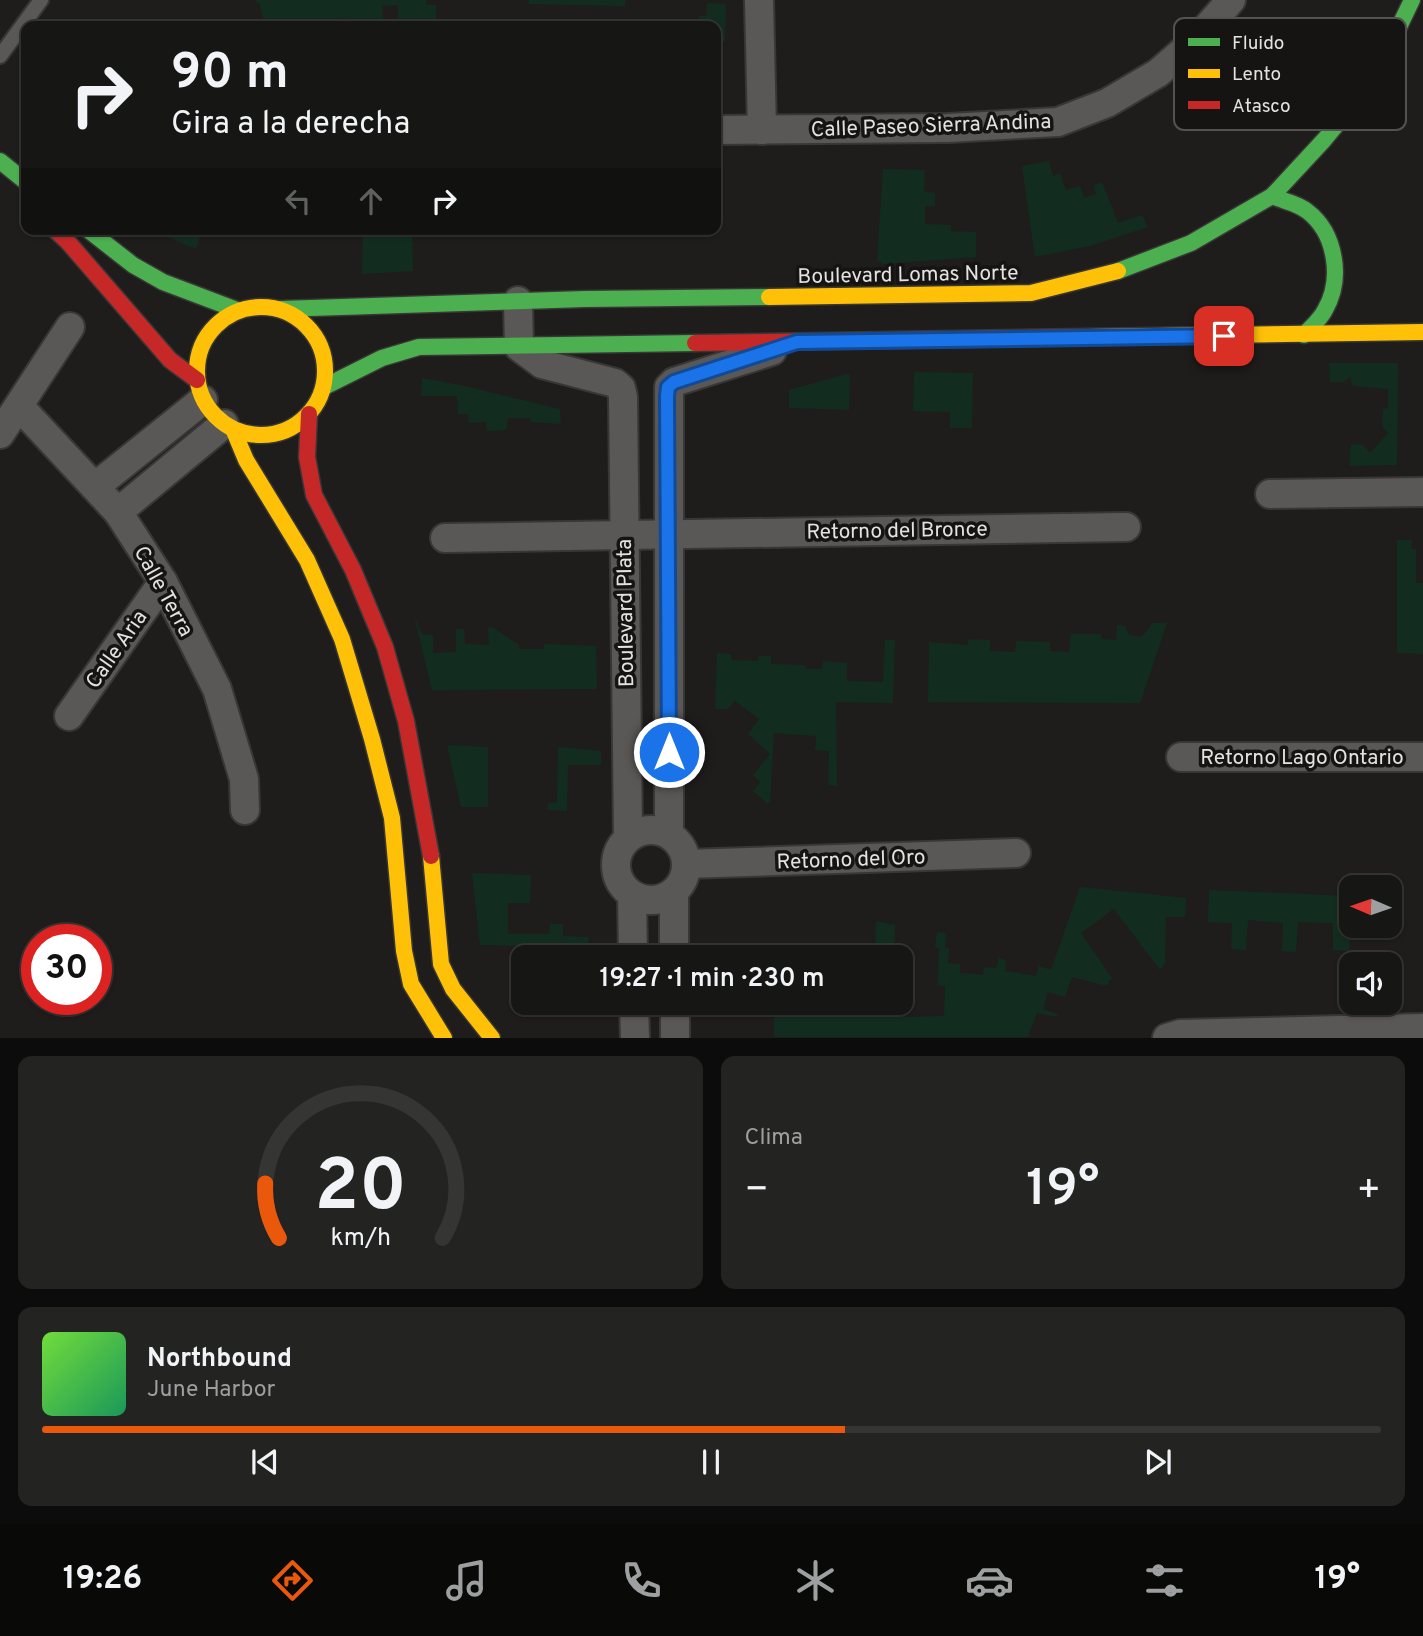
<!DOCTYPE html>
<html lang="es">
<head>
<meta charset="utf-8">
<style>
	:root { --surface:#161615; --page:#232322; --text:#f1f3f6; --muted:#9e9fa0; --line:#353534; --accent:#ea580c }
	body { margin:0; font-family:Overpass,sans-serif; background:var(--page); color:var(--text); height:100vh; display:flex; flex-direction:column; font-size:26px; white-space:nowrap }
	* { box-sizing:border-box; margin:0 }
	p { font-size:23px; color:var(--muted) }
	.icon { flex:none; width:38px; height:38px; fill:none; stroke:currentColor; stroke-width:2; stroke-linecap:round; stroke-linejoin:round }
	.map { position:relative; height:1038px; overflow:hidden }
	.details { display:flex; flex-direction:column; gap:18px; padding:18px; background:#0c0c0c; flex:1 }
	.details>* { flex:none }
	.hud { position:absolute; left:21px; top:21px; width:700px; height:214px; border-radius:14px; box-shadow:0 2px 5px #0004,0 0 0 2px var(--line); background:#161615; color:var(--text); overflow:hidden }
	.needle { width:46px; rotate:272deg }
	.controls { position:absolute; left:1339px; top:875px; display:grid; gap:14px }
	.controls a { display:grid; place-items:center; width:63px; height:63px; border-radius:14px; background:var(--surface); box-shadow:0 2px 5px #0004,0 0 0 2px var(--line); font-size:35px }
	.speed { position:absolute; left:21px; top:924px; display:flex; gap:14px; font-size:35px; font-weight:700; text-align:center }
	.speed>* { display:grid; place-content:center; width:91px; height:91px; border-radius:50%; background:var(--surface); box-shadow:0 2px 5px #0004,0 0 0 2px var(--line); line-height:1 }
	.speed .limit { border:10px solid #d22; background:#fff; color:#111 }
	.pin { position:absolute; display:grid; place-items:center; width:60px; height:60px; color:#fff; margin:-30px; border-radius:14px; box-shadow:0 4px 10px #0006 }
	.me { position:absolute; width:77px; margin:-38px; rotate:0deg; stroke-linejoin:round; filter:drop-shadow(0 0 5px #0008) }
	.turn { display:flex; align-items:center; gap:24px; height:147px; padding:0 35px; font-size:32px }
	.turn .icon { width:91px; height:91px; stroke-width:2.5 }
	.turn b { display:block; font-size:49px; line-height:60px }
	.lanes { display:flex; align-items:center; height:66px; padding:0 35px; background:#0003; justify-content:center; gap:35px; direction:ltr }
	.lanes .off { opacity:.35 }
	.big { font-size:52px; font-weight:600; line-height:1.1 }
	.details .tile { flex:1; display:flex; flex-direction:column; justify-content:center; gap:10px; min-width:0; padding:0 24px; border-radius:14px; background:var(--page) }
	.details .dial { align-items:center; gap:0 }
	.dial svg { height:182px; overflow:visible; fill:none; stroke:var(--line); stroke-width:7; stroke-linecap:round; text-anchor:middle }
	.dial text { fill:var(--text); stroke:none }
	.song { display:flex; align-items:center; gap:21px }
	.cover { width:84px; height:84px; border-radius:10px; background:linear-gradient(135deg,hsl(100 70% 55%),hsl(150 70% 35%)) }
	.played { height:7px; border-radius:4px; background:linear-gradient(90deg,var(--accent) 60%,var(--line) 60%) }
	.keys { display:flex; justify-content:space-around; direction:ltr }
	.heat { display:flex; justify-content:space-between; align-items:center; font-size:38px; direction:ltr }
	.details .tiles { flex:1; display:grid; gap:18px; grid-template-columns:1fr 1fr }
	.tile:last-child { grid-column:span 2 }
	.trip { position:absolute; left:511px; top:945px; width:402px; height:70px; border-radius:14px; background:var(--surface); box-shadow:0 2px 5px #0004,0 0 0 2px var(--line); font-weight:600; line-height:70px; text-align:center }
	.dock { display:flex; height:112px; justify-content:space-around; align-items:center; background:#090908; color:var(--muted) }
	.dock .icon { width:49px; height:49px }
	.dock .current { color:var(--accent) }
	.dock b { font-size:32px; color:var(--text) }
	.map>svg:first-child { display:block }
	.green { fill:#122d1f }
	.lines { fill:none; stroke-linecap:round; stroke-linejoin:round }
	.lane-casing { stroke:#383735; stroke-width:18 }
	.street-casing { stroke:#383735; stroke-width:32 }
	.fast-casing { stroke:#383735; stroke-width:19 }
	.slow-casing { stroke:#383735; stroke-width:19 }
	.jam-casing { stroke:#383735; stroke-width:19 }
	.lane { stroke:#595857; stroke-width:14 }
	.street { stroke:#595857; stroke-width:28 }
	.fast { stroke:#4caf50; stroke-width:16 }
	.slow { stroke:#ffc107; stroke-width:16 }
	.jam { stroke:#c62828; stroke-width:16 }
	.route-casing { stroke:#114b97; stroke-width:18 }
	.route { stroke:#1a73e8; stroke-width:12 }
	.labels { text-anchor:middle; stroke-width:7; stroke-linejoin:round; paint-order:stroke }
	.street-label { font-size:21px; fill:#e3e2e0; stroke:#161412 }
	.key { fill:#161412; stroke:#545250; stroke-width:2 }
	.key-label { font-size:19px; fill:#e3e2e0 }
</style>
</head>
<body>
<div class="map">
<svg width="1423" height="1038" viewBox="0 0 1423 1038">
	<rect width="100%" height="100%" fill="#1e1d1c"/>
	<g class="green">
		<path d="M254,0H426V5H436V26H410L409,22H398V5L383,6L382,26H375L374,20L337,18L336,21L317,20L315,26H271V22L263,20L260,4Z"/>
		<path d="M529,0H625V6L529,4Z"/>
		<path d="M707,3L726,4L725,41H716V26H699V16H706Z"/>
		<path d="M1049,161L1053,176L1060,173L1066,190L1080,186L1084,198L1096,194L1094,185L1102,182L1118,223L1142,215L1148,227L1090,246L1035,257L1022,166Z"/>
		<path d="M883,169L925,170L924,191L935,193V206H925V224L951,225V231L976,232V257L884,264L877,261Z"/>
		<path d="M149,229H202L196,249Z"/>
		<path d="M363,229H412L413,271L362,274Z"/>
		<path d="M1329,363H1398L1397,465L1349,466L1351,444L1363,445L1370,453L1388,433L1382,426L1383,409L1388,408V389L1353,386L1350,377L1343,382H1330Z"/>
		<path d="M914,372L973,373L972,428H950V412L913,411Z"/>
		<path d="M850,373L849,410L789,408V390Z"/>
		<path d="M422,378L465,386L560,409L561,424L531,422L530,418H508L506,430L487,431L486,422L469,423L468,414H458L457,396H421Z"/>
		<path d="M1397,540H1412L1411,549H1416V583H1423V654L1397,653Z"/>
		<path d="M414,615L422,634L433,635V653L456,652V629H464L465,644L489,645L488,627L494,628L519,645L520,649H543L544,644L596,646L597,689L432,690Z"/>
		<path d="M1152,623H1167L1140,703L928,702L929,642L968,645V639L990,640V651L1015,652L1016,641L1050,642V651L1069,652L1071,634H1101V639L1116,640L1117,625L1125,626L1129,635L1140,637L1147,631Z"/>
		<path d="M885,640H895L893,703L836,702L837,786L828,785L829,751L815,750L816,736L774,733L770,803H767L753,791L760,782L753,775L770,754L748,734L759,719L735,701L727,709H715L717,653L731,654L732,660L758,661L759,656H771V664L805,665L806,669H822L823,661L847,663V681L883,682Z"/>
		<path d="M447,745L488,747V807H461Z"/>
		<path d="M558,747L601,751V765H568L567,811L547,810L548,803L557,802Z"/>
		<path d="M472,873L531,875L530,903H508V934H549L550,924H563V936L589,937L588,947L480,945Z"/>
		<path d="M1080,887L1186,898L1185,917H1166L1165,963L1160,970L1114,909L1081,933L1113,980L1110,979L1107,986L1072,977L1065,997L1048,992L1043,1009L1058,1014L1057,1017L1037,1013L1028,1037H774V1003H901V999L905,1000V1017L944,1016L945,986L938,985L939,948H935L937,932L946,933L945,947L949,948L948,963L960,964V973L983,975L984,967L996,968L999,958L1006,960L1005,971L1036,976L1039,966L1051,970Z"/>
		<path d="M1209,890L1351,896L1349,951L1333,950V923L1298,922L1296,952L1282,951L1283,923L1248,920L1246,950L1231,949L1232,923L1208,922Z"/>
		<path d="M876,921L895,925L894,957H875Z"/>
	</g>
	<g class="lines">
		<g class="lane-casing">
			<path id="lane" d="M0,56L41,0"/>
		</g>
		<g class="street-casing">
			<g id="street">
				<path d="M759,0L762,130"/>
				<path d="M716,130L948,128L1058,122L1107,103L1158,73L1197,39L1231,0"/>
				<path d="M518,301L519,347L542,364L615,383L621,388L623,397L628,837"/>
				<path d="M19,406L118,512L163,582L217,689L244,779L245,810"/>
				<path d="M0,434L70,327"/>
				<path d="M96,486L203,400"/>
				<path d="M1270,494L1423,492"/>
				<path d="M118,512L224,424"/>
				<path d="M445,538L1126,527"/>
				<path d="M69,716L163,582"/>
				<path d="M1181,757H1423"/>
				<circle cx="651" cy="865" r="35"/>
				<path d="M669,834V387L674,382L772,351"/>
				<path d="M686,864L1016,853"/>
				<path d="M674,892V957"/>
				<path d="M632,895L633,957"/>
				<path d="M634,1003L635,1038"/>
				<path d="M675,1003V1038"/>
				<path d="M1167,1038L1180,1034L1423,1028"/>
			</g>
		</g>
		<g class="fast-casing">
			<g id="fast">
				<path d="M0,161L26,182"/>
				<path d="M1272,196C1283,201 1297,203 1307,211C1336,233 1343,279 1325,310C1320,320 1311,327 1304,335"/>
				<path d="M87,229L133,265L163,282L237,310"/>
				<path d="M1118,271L1191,243L1272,196L1324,140L1373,81L1412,0"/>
				<path d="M280,309L585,299L769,297"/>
				<path d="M324,387L382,358L419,347L695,343"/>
			</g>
		</g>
		<g class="slow-casing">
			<g id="slow">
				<path d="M769,297L1031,293L1118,271"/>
				<circle cx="261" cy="371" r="64"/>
				<path d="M1088,337L1423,332"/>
				<path d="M233,429L246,460L307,560L342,639L372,739L392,818L404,951L411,984L444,1038"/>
				<path d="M431,856L441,964L453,989L492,1038"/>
			</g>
		</g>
		<g class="jam-casing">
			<g id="jam">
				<path d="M54,229L68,242L170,360L197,380"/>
				<path d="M695,343L1088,337"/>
				<path d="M309,414L307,457L314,495L353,570L385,647L406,721L431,856"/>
			</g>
		</g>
		<use href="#lane" class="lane"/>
		<use href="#street" class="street"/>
		<use href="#fast" class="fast"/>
		<use href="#slow" class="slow"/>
		<use href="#jam" class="jam"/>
	</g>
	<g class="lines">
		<g class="route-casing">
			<path id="route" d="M669,752L667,396L668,387L674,382L797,342L1224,336"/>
		</g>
		<use href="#route" class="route"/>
	</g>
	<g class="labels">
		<g class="street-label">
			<text transform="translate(931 125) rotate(-2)" y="7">Calle Paseo Sierra Andina</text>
			<text transform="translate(908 274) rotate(-1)" y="7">Boulevard Lomas Norte</text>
			<text transform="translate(897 530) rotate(-1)" y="7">Retorno del Bronce</text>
			<text transform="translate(164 591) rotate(61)" y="7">Calle Terra</text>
			<text transform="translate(625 613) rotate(-91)" y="7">Boulevard Plata</text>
			<text transform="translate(116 649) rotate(-55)" y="7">Calle Aria</text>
			<text x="1302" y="764">Retorno Lago Ontario</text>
			<text transform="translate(851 859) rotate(-2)" y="7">Retorno del Oro</text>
		</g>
	</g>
	<rect x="1174" y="18" width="232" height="112" rx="10" class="key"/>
	<rect x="1188" y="38" width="32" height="8" fill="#4caf50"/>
	<rect x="1188" y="69" width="32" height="9" fill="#ffc107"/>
	<rect x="1188" y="101" width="32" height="8" fill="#c62828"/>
	<g class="key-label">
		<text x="1232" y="49">Fluido</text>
		<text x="1232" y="80">Lento</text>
		<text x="1232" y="112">Atasco</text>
	</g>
</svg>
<div class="controls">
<a><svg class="needle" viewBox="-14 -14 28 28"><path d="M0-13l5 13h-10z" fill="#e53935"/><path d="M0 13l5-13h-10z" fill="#9e9fa0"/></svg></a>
<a><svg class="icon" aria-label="sound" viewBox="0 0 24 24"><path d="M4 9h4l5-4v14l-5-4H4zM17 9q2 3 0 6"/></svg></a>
</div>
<div class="speed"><div class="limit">30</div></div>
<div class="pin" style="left:1224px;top:336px;background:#d93025"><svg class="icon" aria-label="arrive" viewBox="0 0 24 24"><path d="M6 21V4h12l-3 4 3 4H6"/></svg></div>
<svg class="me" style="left:669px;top:752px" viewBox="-20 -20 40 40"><circle r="17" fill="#1a73e8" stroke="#fff" stroke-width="3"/><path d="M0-11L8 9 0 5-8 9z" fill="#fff"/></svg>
<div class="trip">19:27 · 1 min · 230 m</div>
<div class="hud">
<div class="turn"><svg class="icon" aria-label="right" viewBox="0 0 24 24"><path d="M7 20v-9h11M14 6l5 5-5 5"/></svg><div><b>90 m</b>Gira a la derecha</div></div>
<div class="lanes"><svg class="icon off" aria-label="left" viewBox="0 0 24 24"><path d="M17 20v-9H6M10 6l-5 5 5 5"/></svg><svg class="icon off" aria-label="ahead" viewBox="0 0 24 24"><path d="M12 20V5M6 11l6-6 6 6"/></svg><svg class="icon" aria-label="right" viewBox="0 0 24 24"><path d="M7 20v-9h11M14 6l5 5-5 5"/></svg></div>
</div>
</div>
<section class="details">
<div class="tiles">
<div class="tile dial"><svg viewBox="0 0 100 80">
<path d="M14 69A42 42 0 1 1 86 69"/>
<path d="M14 69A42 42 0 0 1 8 45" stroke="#ea580c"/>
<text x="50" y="56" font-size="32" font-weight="700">20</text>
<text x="50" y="72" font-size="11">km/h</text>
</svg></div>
<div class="tile"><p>Clima</p>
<div class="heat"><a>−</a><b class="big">19°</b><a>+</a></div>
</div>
<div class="tile">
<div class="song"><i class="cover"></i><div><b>Northbound</b><p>June Harbor</p></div></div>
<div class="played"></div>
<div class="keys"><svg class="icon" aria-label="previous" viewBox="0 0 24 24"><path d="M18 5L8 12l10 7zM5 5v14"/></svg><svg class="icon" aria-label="pause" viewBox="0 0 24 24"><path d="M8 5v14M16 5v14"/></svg><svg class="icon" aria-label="next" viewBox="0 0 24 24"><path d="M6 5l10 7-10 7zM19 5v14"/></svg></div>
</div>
</div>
</section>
<nav class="dock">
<b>19:26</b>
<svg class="icon current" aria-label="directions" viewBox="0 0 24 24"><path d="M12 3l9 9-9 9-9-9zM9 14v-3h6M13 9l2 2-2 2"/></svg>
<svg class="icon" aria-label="music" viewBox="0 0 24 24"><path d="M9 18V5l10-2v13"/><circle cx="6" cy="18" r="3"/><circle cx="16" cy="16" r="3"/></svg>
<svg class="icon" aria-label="phone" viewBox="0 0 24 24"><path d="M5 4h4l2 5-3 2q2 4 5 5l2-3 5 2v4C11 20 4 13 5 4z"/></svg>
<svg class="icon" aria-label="climate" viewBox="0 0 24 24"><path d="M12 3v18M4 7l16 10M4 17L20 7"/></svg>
<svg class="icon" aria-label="car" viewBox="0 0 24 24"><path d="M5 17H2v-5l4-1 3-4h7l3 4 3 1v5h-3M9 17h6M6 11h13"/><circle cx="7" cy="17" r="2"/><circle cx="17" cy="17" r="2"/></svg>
<svg class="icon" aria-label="filters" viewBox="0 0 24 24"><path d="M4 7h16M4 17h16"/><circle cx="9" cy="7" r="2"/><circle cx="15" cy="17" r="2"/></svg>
<b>19°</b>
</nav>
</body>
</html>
